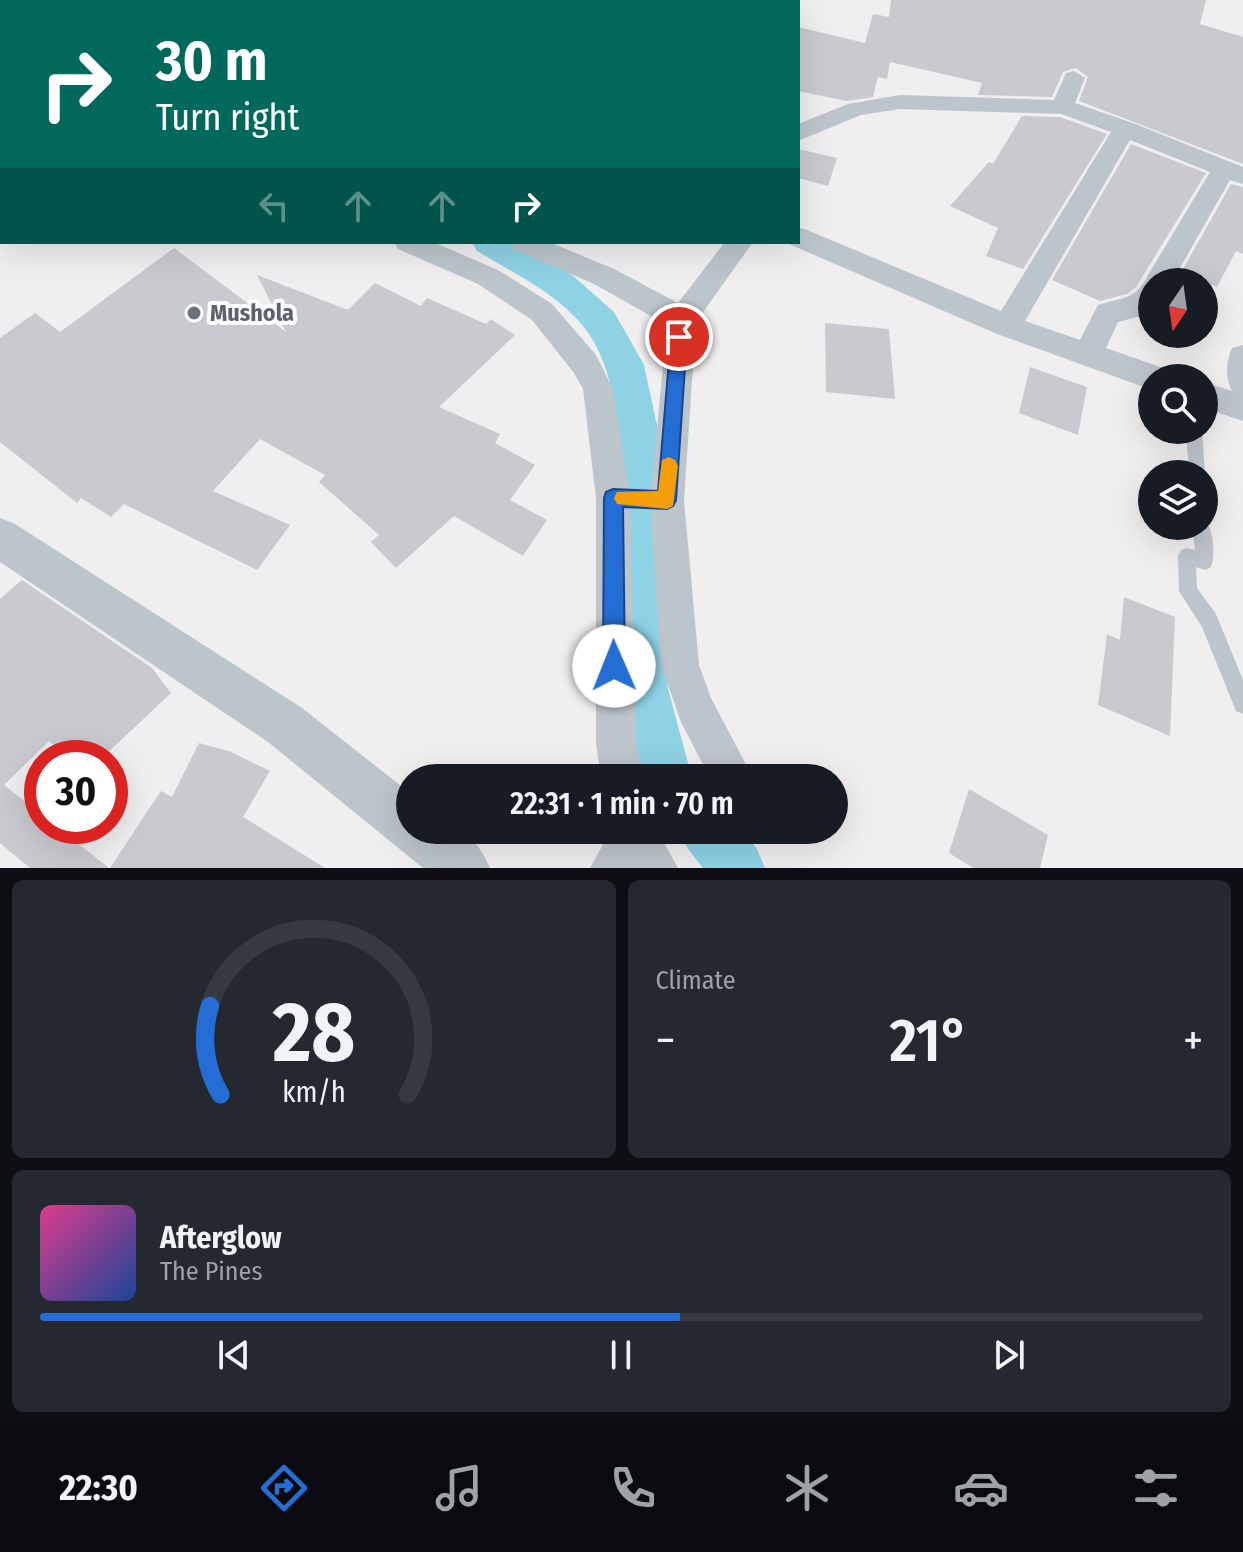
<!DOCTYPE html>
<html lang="en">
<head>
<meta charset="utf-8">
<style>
	:root { --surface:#171b24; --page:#242831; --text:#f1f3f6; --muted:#9ea1a6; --line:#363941; --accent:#246dd4 }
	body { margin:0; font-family:"Fira Sans Condensed",sans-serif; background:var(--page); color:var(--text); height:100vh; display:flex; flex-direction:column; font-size:30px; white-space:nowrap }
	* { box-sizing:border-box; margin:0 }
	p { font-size:26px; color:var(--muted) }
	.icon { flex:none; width:44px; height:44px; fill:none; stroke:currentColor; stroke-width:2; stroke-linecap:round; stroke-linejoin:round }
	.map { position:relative; height:868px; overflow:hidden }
	.details { display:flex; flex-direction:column; gap:12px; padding:12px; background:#0d0f14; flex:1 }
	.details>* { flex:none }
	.top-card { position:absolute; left:0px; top:0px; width:800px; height:244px; box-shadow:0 8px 32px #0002; background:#00695c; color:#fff; overflow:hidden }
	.needle { width:52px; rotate:193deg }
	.fabs { position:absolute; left:1138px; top:268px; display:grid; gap:16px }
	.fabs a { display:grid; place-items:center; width:80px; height:80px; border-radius:50%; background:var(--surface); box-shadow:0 8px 32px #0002; font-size:40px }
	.speed { position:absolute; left:24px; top:740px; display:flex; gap:16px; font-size:40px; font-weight:700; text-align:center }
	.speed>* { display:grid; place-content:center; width:104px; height:104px; border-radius:50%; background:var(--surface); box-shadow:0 8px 32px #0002; line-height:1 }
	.speed .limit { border:12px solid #d22; background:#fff; color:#111 }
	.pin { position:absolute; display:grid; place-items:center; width:68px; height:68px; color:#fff; margin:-34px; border:4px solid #fff; border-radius:50%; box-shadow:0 2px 8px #0007 }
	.me { position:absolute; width:88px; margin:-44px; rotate:359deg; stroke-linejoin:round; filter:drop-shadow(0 0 6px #0008) }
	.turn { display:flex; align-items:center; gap:28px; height:168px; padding:0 24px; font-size:36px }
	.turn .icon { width:104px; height:104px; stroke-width:2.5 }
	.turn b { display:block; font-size:56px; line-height:68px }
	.lanes { display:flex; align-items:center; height:76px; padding:0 24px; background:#0003; justify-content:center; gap:40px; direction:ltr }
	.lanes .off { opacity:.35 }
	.big { font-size:60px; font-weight:600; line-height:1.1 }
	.details .tile { flex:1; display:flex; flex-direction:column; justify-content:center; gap:12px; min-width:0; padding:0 28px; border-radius:12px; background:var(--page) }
	.details .dial { align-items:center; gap:0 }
	.dial svg { height:208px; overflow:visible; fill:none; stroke:var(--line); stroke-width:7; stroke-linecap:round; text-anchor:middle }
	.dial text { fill:var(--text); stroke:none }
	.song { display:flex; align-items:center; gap:24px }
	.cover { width:96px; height:96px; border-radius:12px; background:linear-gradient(135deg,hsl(330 70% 55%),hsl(220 70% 35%)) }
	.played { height:8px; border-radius:4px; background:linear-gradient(90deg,var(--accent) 55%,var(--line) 55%) }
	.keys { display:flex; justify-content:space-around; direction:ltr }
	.heat { display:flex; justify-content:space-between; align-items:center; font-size:44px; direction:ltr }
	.details .tiles { flex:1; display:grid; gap:12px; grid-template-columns:1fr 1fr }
	.tile:last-child { grid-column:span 2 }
	.trip { position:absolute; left:396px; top:764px; width:452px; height:80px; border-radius:40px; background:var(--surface); box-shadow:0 8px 32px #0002; font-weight:600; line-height:80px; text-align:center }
	.menu { display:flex; height:128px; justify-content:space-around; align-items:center; background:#090b0e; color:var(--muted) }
	.menu .icon { width:56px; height:56px }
	.menu .current { color:var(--accent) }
	.menu b { font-size:36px; color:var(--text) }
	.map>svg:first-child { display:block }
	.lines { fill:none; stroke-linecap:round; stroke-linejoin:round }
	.canal { fill:#8ed2e6; fill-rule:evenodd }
	.building { fill:#c8cad0 }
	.service { fill:#bdc5cc; fill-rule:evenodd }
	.minor { fill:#bdc5cc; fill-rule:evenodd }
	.tertiary { fill:#bdc5cc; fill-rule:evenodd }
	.route { fill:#246dd4; stroke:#17478a; stroke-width:2 }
	.slow { fill:#f59e0b }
	.worship-dot { fill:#6b7280; stroke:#fff; stroke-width:3 }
	.labels { text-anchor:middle; stroke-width:8; stroke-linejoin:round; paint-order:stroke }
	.worship-label { font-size:24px; font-weight:bold; fill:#5b616d; stroke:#fff; text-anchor:start }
</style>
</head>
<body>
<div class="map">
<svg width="1243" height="868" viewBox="0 0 1243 868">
	<rect width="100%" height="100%" fill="#f0eeee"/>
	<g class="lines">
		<g class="canal">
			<path d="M0,0L11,2H2V15Z"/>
			<path d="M472,242H516L572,275L614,312L644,365L659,435L668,689L692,778H640C633,749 623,718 620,689C609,591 644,415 589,334C563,296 515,274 477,251Z"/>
			<path d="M680,830H742L757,849L765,868H703L688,849Z"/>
		</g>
	</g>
	<g class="building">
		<path d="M891,0H1206L1200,24L1243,37V164L1079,101L1088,77L1076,68L1063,72L1052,97L978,95L982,83L890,62L887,79L878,77L873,97L847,101L798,91V27L865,43L873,14L889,17Z"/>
		<path d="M1022,116L1060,117L1107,134L1023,269L986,256L998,228L950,206L989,162L993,164Z"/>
		<path d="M1131,144L1206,173L1136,287L1127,294L1100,301L1052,280Z"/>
		<path d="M798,149L837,158L828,186L798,178Z"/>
		<path d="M1231,184L1243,187V254L1236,251L1217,287L1182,271Z"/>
		<path d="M174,248L286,332L257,275L348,310L375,283L421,306L427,298L486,324L491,319L515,335L439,407L500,434L495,443L535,465L510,500L547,520L523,556L454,516L396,568L371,542L379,535L319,482L325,475L260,439L213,491L290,525L257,570L124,504L111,517L81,498L77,503L0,442V338L35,313L60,332Z"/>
		<path d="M825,323L889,329L895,399L826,392Z"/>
		<path d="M1030,367L1087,387L1078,435L1019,413Z"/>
		<path d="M22,580L152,668L171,693L102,758H68L49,741L4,785L42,815V826H56L109,868H30L0,843V599Z"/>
		<path d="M1124,597L1175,617L1170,736L1098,705L1107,634L1120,640Z"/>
		<path d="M199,743L229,751L270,771L243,817L325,868H110L161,791L172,797Z"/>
		<path d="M969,789L1048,835L1040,868H973L949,853Z"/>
	</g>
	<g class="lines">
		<g class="service">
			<path d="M1186,430H1202L1205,474L1204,477V474H1189Z"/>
			<path d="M1204,519C1213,528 1216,554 1211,567L1205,570L1196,567L1197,588L1216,614L1243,680V714L1236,711L1202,627L1179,591L1178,556L1181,550L1187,548L1195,550L1192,526H1204Z"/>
		</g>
		<g class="minor">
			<path d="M58,0H82L83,2H59Z"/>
			<path d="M216,0H240L241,2H217Z"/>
			<path d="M693,0H714L692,2Z"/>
			<path d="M1074,71L1085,78L1075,103L1133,123L1243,167V184L1230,180L1172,282H1152V313L1118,322L1106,348L1166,369L1170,378H1152V390L997,334L789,244L798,242V227L807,230L1001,311L1111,132L1061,114L900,109L861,115L798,141V124L848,104L900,95L1054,100L1066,73ZM1130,140L1210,172L1148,275C1134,301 1126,296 1098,305L1080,340L1025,321Z"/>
			<path d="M394,242H433L498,270L552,304L596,355L613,389L630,498L636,743L643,778H601L596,743V498L583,389L574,373L532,320L478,284L398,249Z"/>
			<path d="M509,242H549L614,269L678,303L725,242H753L696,322L684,500L699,665L711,698L753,778H710L681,722L661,665L650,500L667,325L594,284L513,249Z"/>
			<path d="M1243,345V421L1204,408V382L1232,391C1225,378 1226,361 1232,348Z"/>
			<path d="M611,830H657L678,868H590Z"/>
		</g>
		<g class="tertiary">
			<path d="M124,0H151L123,2Z"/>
			<path d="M2,54V70L0,71V55Z"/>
			<path d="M0,518L15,524L302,708L410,793V830C451,830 472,825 490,868H423L268,742L0,562Z"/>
		</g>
	</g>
	<path class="route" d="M679,330L687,337L676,500L673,506L667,509L623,507L625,666L622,674L614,677L606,674L603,666L604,498L606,492L613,489L658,491L671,337Z"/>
	<path class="slow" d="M669,457L675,460L678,466L673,506L667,509L617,504L614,498L617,492L658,491L662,460Z"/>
	<circle class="worship-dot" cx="194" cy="313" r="8"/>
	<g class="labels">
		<g class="worship-label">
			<text x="210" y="321">Mushola</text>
		</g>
	</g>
</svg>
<div class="fabs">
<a><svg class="needle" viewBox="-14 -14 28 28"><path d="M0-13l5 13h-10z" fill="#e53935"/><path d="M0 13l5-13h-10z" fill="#9ea1a6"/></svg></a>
<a><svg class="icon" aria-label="search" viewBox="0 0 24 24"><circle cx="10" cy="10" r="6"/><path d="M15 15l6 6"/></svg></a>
<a><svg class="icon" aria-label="layers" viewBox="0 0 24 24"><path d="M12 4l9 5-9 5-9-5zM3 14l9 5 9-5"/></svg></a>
</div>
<div class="speed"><div class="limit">30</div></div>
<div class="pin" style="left:679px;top:337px;background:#d93025"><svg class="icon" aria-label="arrive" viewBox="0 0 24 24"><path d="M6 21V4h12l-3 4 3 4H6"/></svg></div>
<svg class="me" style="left:614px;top:666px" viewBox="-20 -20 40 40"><circle r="19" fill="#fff"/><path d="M0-13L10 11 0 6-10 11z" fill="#246dd4"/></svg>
<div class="trip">22:31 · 1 min · 70 m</div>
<div class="top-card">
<div class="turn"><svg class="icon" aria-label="right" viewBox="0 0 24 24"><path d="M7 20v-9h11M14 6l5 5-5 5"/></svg><div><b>30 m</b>Turn right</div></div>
<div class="lanes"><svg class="icon off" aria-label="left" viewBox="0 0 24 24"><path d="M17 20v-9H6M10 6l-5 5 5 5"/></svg><svg class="icon off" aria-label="ahead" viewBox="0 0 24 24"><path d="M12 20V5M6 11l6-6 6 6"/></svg><svg class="icon off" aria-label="ahead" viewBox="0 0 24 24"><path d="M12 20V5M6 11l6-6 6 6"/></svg><svg class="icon" aria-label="right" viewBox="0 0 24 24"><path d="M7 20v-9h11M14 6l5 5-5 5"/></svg></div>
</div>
</div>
<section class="details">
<div class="tiles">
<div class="tile dial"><svg viewBox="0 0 100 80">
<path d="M14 69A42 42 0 1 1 86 69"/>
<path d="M14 69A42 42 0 0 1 10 35" stroke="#246dd4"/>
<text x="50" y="56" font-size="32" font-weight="700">28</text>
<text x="50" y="72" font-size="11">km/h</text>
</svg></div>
<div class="tile"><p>Climate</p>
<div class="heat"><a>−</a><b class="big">21°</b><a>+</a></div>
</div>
<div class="tile">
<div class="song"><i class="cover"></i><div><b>Afterglow</b><p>The Pines</p></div></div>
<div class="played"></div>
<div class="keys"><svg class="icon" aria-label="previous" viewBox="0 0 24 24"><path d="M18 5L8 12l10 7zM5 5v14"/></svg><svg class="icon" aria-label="pause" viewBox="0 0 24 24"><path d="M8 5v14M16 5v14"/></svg><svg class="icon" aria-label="next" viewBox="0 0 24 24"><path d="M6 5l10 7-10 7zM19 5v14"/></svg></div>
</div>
</div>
</section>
<nav class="menu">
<b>22:30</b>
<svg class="icon current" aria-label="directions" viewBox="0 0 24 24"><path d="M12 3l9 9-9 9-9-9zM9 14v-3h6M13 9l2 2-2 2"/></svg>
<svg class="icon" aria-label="music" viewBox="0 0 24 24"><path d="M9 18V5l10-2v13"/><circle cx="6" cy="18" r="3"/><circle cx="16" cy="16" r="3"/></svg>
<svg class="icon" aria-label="phone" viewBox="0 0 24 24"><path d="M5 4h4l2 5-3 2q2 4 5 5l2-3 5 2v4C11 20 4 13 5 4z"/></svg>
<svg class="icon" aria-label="climate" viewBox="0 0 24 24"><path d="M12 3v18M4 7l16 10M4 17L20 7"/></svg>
<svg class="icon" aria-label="car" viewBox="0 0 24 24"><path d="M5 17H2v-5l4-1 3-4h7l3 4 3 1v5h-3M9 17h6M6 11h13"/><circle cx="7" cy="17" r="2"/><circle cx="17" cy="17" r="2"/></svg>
<svg class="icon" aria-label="filters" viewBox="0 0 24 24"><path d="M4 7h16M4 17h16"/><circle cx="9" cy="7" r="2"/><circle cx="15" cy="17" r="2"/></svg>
</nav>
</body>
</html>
